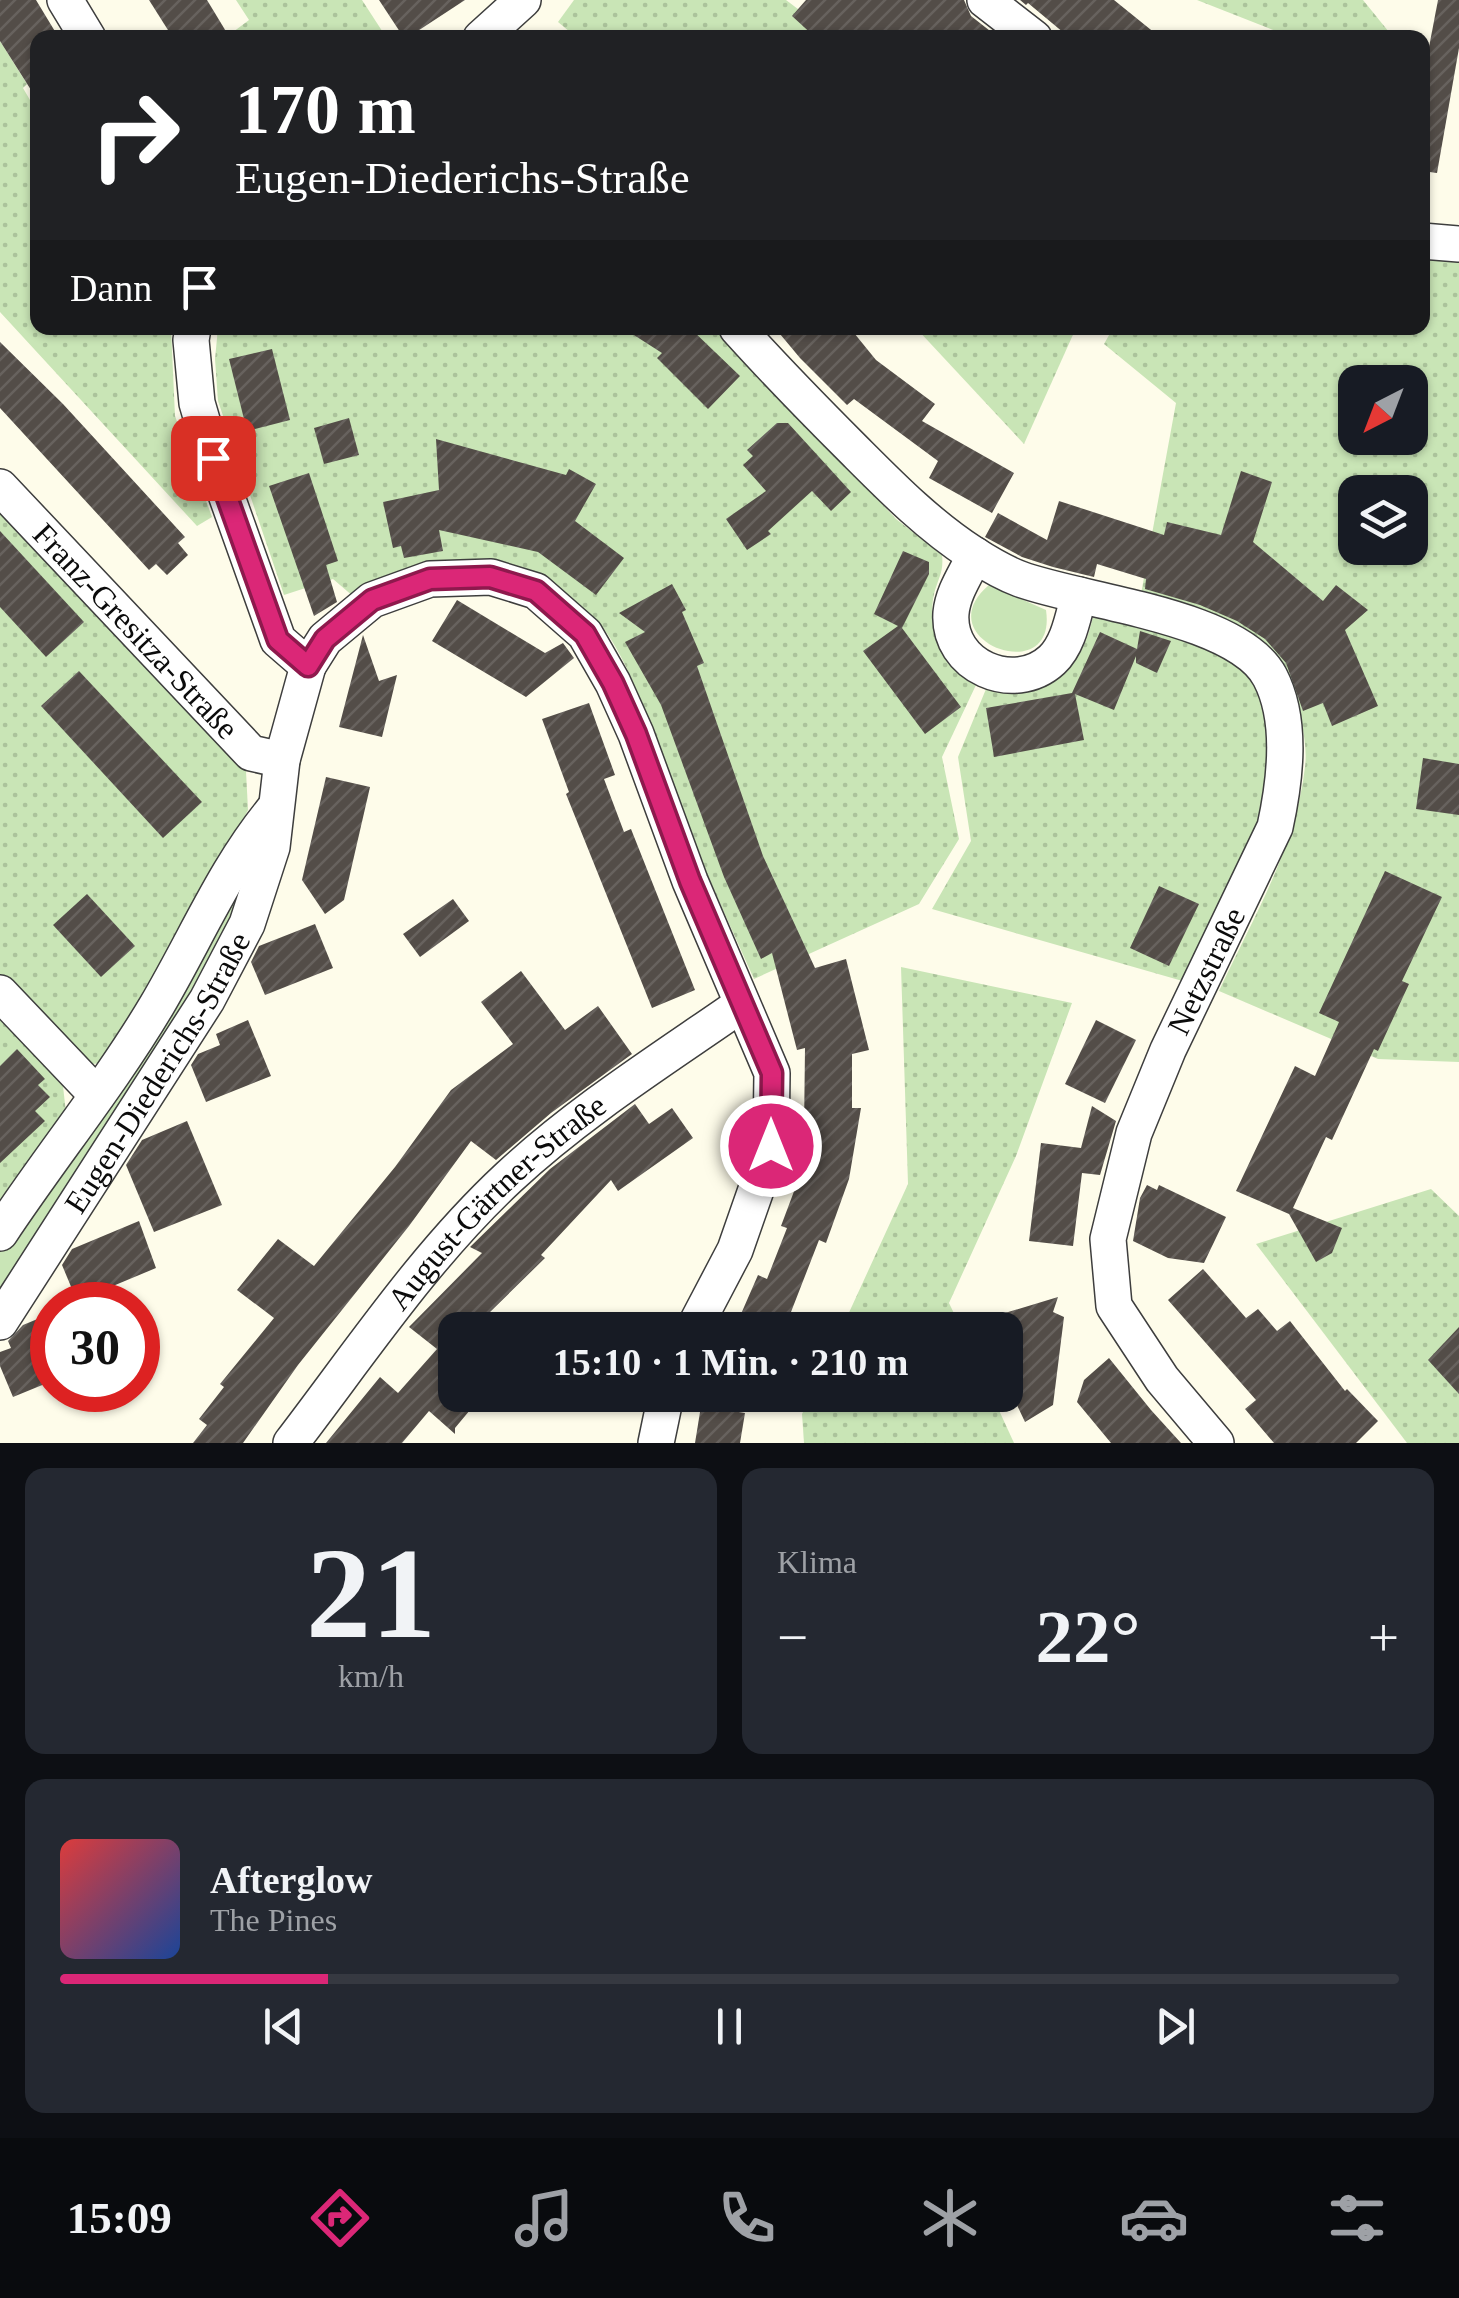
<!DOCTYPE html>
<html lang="de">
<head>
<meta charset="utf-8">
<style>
	:root { --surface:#171b24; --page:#242831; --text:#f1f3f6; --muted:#9ea1a6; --line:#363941; --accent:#db2777 }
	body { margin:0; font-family:"Times New Roman",serif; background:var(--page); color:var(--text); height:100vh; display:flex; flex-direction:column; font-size:38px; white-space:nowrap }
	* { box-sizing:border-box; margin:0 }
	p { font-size:32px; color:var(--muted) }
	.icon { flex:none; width:55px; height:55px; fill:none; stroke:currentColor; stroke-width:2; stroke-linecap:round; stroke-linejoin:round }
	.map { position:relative; height:1443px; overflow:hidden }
	.sheet { display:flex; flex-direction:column; gap:25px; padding:25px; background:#0d0f14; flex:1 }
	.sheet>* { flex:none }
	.guide { position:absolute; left:30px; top:30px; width:1400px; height:305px; border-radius:20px; box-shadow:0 2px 8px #0004; background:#202124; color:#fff; overflow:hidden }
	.needle { width:65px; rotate:222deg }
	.tools { position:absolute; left:1338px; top:365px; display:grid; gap:20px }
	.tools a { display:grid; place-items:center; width:90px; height:90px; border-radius:20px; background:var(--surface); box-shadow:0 2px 8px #0004; font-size:50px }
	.speed { position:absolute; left:30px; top:1282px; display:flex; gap:20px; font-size:50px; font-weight:700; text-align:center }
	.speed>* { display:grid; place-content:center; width:130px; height:130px; border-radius:50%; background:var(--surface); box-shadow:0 2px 8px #0004; line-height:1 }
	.speed .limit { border:15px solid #d22; background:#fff; color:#111 }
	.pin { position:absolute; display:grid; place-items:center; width:85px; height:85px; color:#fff; margin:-42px; border-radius:20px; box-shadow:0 5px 15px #0006 }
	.me { position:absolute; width:110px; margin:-55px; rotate:0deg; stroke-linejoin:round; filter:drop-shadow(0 0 8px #0008) }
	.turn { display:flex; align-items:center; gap:35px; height:210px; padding:0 40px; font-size:45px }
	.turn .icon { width:130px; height:130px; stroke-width:2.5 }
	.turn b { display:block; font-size:70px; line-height:85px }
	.then { display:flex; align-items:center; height:95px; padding:0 40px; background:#0003; gap:20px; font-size:38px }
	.big { font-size:75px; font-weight:800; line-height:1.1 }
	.sheet .widget { flex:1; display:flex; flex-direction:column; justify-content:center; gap:15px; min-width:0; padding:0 35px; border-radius:20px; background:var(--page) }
	.sheet .dial { align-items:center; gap:0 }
	.dial b { font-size:130px; line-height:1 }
	.song { display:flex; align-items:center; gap:30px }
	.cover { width:120px; height:120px; border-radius:15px; background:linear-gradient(135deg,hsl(0 70% 55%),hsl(220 70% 35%)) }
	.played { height:10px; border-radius:5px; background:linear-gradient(90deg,var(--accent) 20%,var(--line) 20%) }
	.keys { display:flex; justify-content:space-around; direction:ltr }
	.heat { display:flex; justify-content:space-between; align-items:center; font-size:55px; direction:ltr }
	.sheet .tiles { flex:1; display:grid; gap:25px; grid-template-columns:1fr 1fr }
	.widget:last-child { grid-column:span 2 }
	.trip { position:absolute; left:438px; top:1312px; width:585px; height:100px; border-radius:20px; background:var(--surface); box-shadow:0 2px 8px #0004; font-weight:800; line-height:100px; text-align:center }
	.tabs { display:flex; height:160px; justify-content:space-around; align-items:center; background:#090b0e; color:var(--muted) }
	.tabs .icon { width:70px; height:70px }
	.tabs .selected { color:var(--accent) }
	.tabs b { font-size:45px; color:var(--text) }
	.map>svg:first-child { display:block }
	.grass { fill:#c9e5b6 }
	.garden { fill:url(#garden-dots); fill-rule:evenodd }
	.building { fill:url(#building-hatch) }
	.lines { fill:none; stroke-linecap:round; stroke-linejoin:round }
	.minor-casing { stroke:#3e3e3e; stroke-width:38 }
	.minor { stroke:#fff; stroke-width:35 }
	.route-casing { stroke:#8e194d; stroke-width:25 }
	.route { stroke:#db2777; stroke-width:18 }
	.labels { text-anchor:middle; stroke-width:10; stroke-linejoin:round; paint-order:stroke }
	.street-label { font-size:32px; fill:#0b0b0b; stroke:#fff }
</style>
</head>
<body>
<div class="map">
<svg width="1459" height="1443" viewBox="0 0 1459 1443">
	<defs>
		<pattern id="garden-dots" width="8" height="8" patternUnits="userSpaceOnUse" patternTransform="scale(2.5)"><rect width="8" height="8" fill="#c9e5b6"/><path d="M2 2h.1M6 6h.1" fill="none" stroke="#abc39b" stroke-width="1.8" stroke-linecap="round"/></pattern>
		<pattern id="building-hatch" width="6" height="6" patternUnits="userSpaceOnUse" patternTransform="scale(2.5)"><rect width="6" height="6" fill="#534d48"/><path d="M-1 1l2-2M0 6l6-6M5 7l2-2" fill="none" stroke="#67625e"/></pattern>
	</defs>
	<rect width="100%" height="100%" fill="#fefcea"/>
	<g class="grass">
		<path d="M989,585L1046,610C1058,690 924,640 989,585Z"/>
		<path d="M256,847L231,933L0,1306V1248Z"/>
	</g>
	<g class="garden">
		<path d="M236,0H362L386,37L225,38L249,20Z"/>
		<path d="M574,0H786L835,37H576L558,22Z"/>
		<path d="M1197,0H1363L1393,37H1291Z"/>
		<path d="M0,41L27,84L23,88L37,112L38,328H171L175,416L212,517L197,526L0,312Z"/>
		<path d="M1423,254L1459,261V1062L1378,1059L1219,991C1252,920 1296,847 1305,767C1308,742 1300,716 1294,691L1141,594L1176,403L1104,344L1113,328H1422ZM1355,382H1410V438H1355ZM1355,492H1410V548H1355Z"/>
		<path d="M218,328H718L896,519L942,555C944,572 938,578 934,594C926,630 947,665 976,685L942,757L959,839L919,904L754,979C729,923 703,867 681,810C662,760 632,659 598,622C590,613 577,606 567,599C491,543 433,556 354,597L333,579L284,595L218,401L215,359Z"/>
		<path d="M916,328H1076L1024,444Z"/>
		<path d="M0,508L246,771L248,810L184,934L102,1063L82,1065L0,977Z"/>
		<path d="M1093,616C1142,628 1204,635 1242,670C1274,699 1276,770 1265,808C1259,827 1248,846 1240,864C1222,903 1204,943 1186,982L932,909L971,841L958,757L986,689C1045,701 1081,675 1093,616Z"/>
		<path d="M901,967L1072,1003L1016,1156L949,1303L962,1330H841L908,1184Z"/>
		<path d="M0,1018L63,1086L66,1113L0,1205Z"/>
		<path d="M1431,1189L1459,1216V1443H1407L1256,1244Z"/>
		<path d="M811,1395H992L1014,1443H804L802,1414Z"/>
	</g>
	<g class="building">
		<path d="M0,0H36L59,38H38V101L0,41Z"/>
		<path d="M149,0H207L230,38H173Z"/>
		<path d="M379,0H465L407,38H404Z"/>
		<path d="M806,0H964L971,16L999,38H816L792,16Z"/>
		<path d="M1020,0H1114L1161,38H1070L1028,3L1026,5Z"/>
		<path d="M1438,0H1459V48L1437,173L1422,171V84Z"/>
		<path d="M623,328H690L740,376L708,409L657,358L662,353Z"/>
		<path d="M775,328H850L876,360L935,404L922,421L1014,473L992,513L929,478L938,461L854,399L847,405L800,358Z"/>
		<path d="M0,342L63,404L185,537L178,543L188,555L167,575L156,564L149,570L0,408Z"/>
		<path d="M272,349L290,420L247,431L229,359Z"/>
		<path d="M349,418L359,455L324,464L314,428Z"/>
		<path d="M777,423H788L851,492L831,511L812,491L768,531L771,534L747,550L726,519L766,491L743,465L753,456L747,450Z"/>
		<path d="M436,439L566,475L569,469L596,484L575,521L624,558L596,595L538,552L439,530L443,551L404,558L401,546L393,548L383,502L439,490Z"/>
		<path d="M1241,471L1272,482L1253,542L1323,601L1336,585L1368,610L1345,630L1378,706L1332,726L1323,703L1303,711L1286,663L1265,639L1237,621L1200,605L1145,589L1146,579L1097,564L1094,577L1053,567L1022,557L985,537L998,513L1047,540L1059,501L1164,535L1167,522L1221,535Z"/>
		<path d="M309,473L338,561L326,565L337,602L314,616L269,486Z"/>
		<path d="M0,531L84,622L46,657L0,607Z"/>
		<path d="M903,551L929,562V574L902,628L961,707L925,734L863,651L898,626L874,614Z"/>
		<path d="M672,584L686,610L682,612L704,663L697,666L763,856L815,968L846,959L869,1050L852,1054V1108H861L849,1179L826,1243L819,1240L784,1330H734L758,1275L767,1279L787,1228L781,1226L817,1130H804L805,1048L797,1050L772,953L761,959L724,877L661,705L625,642L645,632L619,613Z"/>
		<path d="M457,600L545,653L563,643L574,658L526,697L432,641Z"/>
		<path d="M1140,631L1171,641L1157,673L1136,663V656L1114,710L1075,694L1084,740L994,757L986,708L1072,693L1100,632L1137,649Z"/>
		<path d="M363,635L379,681L397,675L382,737L339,727Z"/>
		<path d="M79,671L202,802L163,838L41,706Z"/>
		<path d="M589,703L615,775L604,779L624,832L631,829L695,990L652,1008L566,794L569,792L542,719Z"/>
		<path d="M1423,758L1459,764V815L1416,809Z"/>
		<path d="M326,777L370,787L344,900L325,914L302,880Z"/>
		<path d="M1385,871L1442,897L1402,981L1409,984L1378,1051L1374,1049L1332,1140L1326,1137L1293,1208L1342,1228L1332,1253L1316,1262L1289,1214L1236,1191L1295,1066L1315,1076L1339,1022L1319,1013Z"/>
		<path d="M1159,886L1199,904L1169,966L1130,948Z"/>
		<path d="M87,894L135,946L101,977L53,925Z"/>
		<path d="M453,899L469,921L420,957L403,934Z"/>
		<path d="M315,924L333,968L265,995L251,962L259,946Z"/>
		<path d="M521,971L565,1030L598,1006L632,1054L551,1113L496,1160L471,1141L409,1226L298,1365L243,1443H193L207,1425L199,1419L224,1387L220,1384L274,1318L237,1290L278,1239L314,1266L395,1167L451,1090L513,1044L481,1002Z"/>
		<path d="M248,1020L271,1076L206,1102L191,1065L198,1054L220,1045L216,1034Z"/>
		<path d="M1096,1020L1136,1040L1105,1103L1065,1084Z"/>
		<path d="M17,1049L45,1079L38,1085L50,1097L35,1111L45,1121L0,1163V1066Z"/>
		<path d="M635,1104L649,1124L672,1108L693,1138L618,1191L611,1180L541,1255L545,1258L489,1313L507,1330H455V1397L470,1410L455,1428V1434L429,1411L402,1443H326L380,1377L398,1393L437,1349L409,1327L482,1253L470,1247L550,1169Z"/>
		<path d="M1092,1106L1116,1121L1100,1175L1082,1173L1073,1246L1029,1241L1041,1143L1081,1148Z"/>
		<path d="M187,1121L222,1205L154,1232L126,1165L142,1140Z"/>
		<path d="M1147,1185L1157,1190L1159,1185L1226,1217L1204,1263L1168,1258L1133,1241L1140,1198Z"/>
		<path d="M139,1221L156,1268L77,1301L62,1265L72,1249Z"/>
		<path d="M1203,1269L1246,1318L1258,1309L1277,1331L1290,1321L1345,1391L1347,1389L1378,1421L1356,1443H1274L1245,1409L1256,1400L1168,1300Z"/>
		<path d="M1058,1297L1053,1312L1064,1317L1053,1405L1025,1422L1005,1380V1313Z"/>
		<path d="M52,1313V1381L13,1397L0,1366V1352L11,1348L8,1341L23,1325Z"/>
		<path d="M1459,1327V1394L1428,1360Z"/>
		<path d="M1109,1358L1151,1410L1181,1443H1111L1077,1402L1084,1380Z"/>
		<path d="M701,1406L745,1413L740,1443H695Z"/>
	</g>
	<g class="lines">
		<g class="minor-casing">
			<g id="minor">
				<path d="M65,0L88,38"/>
				<path d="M985,0L1034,38"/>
				<path d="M481,38L523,0"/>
				<path d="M1422,241L1459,244"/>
				<path d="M737,328C774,369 813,409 853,449C891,487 927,524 973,554C987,563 1004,573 1020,579C1082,602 1238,616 1270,677C1293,721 1285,781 1275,827L1168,1050L1134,1133L1108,1239L1114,1306L1162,1379L1216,1443"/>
				<path id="s1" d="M0,487L251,753L282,760"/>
				<path d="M975,555C966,574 953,592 951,613C947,666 1014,695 1052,660C1069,644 1073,616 1079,595"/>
				<path d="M308,666L325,639L372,600L430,579L491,577L536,591L585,634L613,683L636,734L690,881L772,1073L771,1147L735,1250L693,1330"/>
				<path d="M0,993L97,1095"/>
				<path d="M0,1233C51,1156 110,1084 157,1005C196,939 225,868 275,808"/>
				<path id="s2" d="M0,1322L207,1000L247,924L272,847L282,760L308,666L278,640L213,458L197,403L191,340L193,328"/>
				<path id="s3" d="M291,1443C360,1353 425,1255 509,1177C580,1111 663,1059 742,1004"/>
				<path d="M656,1443L666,1395"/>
			</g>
		</g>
		<use href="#minor" class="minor"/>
	</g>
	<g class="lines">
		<g class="route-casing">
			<path id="route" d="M213,458L278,640L308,666L325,639L372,600L430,579L490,577L536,591L585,634L613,683L636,734L690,881L772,1073L771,1146"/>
		</g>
		<use href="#route" class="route"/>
	</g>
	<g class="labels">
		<g class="street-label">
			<text dy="11" stroke="none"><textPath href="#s1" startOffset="198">Franz-Gresitza-Straße</textPath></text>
			<text transform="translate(1206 971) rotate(-64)" y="11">Netzstraße</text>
			<text dy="11" stroke="none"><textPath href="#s2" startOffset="295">Eugen-Diederichs-Straße</textPath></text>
			<text dy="11" stroke="none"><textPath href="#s3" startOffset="318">August-Gärtner-Straße</textPath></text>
		</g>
	</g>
</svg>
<div class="tools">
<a><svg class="needle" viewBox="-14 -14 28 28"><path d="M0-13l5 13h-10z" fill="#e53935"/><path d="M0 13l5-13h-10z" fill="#9ea1a6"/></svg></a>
<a><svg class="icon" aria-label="layers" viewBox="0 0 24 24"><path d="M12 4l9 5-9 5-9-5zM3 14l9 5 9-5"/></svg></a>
</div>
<div class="speed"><div class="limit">30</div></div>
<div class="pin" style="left:213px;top:458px;background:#d93025"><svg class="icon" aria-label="arrive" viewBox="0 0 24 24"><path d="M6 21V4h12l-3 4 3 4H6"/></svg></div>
<svg class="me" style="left:771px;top:1146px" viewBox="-20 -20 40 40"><circle r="17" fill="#db2777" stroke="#fff" stroke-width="3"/><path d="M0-11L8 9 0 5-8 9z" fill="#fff"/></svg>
<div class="trip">15:10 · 1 Min. · 210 m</div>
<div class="guide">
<div class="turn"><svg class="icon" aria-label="right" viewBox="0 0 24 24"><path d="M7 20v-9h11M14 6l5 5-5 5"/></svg><div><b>170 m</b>Eugen-Diederichs-Straße</div></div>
<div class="then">Dann<svg class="icon" aria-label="arrive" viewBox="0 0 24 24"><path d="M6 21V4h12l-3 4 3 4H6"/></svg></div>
</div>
</div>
<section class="sheet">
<div class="tiles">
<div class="widget dial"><b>21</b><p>km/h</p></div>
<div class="widget"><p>Klima</p>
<div class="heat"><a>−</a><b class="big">22°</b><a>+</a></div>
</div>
<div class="widget">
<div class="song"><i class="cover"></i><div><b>Afterglow</b><p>The Pines</p></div></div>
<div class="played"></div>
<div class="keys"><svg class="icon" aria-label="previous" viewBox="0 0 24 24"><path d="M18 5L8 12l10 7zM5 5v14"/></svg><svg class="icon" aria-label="pause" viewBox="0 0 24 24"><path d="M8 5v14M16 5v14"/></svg><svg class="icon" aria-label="next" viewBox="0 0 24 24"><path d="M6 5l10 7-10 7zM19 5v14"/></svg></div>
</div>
</div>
</section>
<nav class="tabs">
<b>15:09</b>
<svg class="icon selected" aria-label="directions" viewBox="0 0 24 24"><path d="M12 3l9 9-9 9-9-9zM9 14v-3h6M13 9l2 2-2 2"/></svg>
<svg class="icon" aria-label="music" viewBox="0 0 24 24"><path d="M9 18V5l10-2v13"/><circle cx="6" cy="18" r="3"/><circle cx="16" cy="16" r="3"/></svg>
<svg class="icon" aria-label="phone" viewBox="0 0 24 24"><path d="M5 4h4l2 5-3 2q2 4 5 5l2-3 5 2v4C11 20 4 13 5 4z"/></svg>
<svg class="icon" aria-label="climate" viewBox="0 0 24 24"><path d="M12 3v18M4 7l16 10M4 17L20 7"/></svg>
<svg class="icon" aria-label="car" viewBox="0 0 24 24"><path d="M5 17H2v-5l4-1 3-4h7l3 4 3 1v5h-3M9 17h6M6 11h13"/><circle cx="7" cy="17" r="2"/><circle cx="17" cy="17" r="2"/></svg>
<svg class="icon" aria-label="filters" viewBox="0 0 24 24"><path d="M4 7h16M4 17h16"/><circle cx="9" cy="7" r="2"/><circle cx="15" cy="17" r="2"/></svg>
</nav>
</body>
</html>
